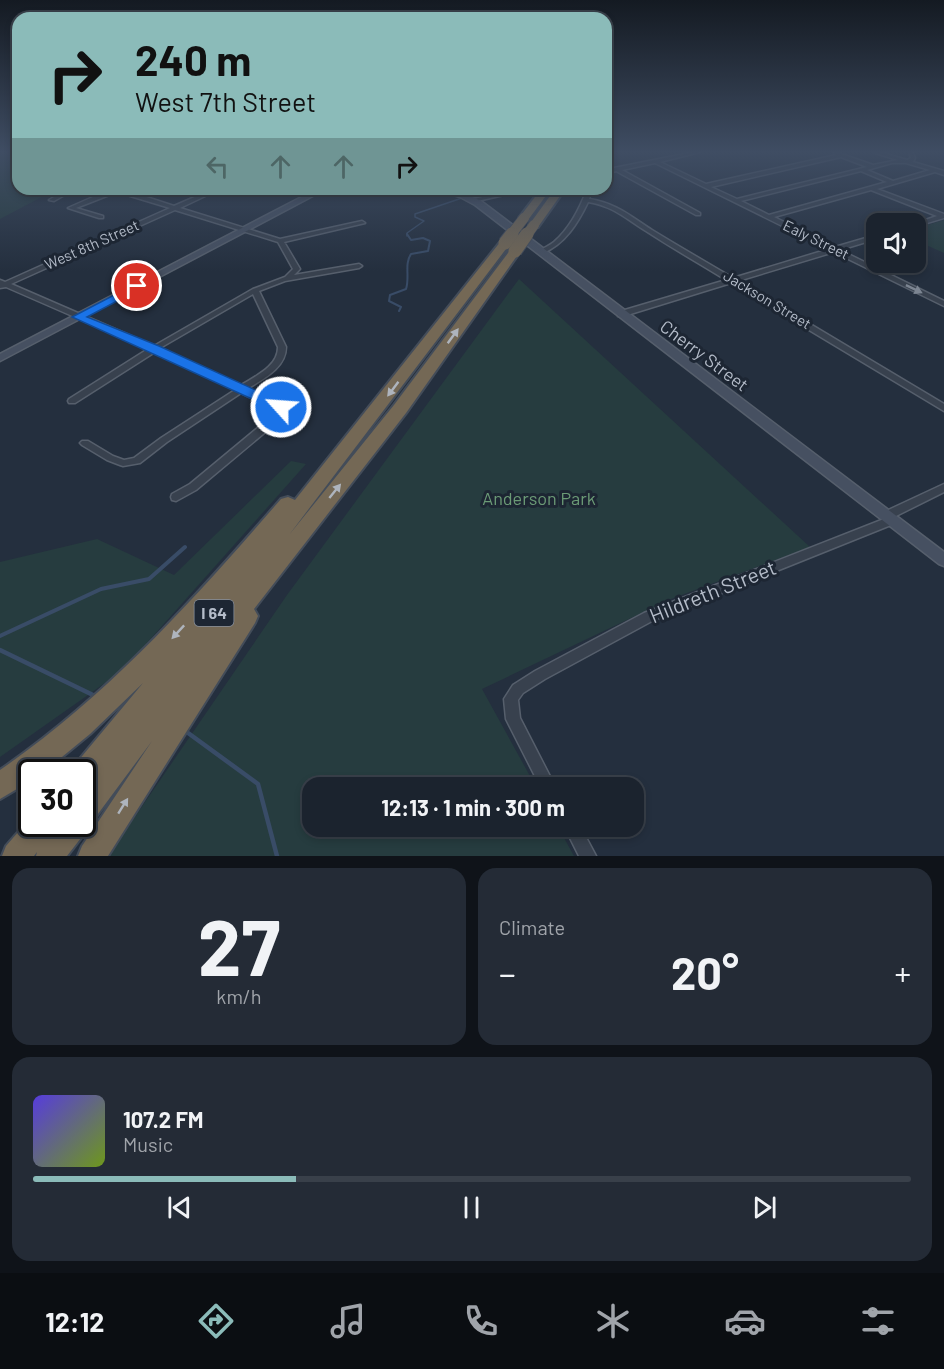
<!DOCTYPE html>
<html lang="en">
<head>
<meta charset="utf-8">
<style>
	:root { --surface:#1b232e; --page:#242b36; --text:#f1f3f6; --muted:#a0a4aa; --line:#39404a; --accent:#8bbbb9 }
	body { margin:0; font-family:Barlow,sans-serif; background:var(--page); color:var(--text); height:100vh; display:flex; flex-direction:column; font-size:22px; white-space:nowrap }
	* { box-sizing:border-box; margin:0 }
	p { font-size:20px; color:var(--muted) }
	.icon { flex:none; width:33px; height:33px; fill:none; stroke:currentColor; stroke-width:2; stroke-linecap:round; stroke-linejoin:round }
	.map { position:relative; height:856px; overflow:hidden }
	.side { display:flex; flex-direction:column; gap:12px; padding:12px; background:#0f1319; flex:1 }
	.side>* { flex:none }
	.hud { position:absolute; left:12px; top:12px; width:600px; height:183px; border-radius:18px; box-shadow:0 3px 9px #0003,0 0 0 2px var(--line); background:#8bbbb9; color:#111; overflow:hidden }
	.tools { position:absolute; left:866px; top:213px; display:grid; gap:12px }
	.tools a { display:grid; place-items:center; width:60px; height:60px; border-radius:12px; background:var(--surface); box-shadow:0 3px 9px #0003,0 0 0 2px var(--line); font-size:30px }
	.speed { position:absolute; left:18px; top:759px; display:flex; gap:12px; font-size:30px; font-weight:700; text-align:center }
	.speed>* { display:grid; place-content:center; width:78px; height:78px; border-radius:50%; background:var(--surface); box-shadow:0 3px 9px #0003,0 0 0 2px var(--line); line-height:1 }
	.speed .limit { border:3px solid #111; border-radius:9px; background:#fff; color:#111 }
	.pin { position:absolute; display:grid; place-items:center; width:51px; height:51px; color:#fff; margin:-26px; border:3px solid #fff; border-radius:50%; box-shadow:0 2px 6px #0007 }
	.me { position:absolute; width:66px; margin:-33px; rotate:296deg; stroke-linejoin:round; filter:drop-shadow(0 0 4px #0008) }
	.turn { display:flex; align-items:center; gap:21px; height:126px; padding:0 24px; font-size:27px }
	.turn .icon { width:78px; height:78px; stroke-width:2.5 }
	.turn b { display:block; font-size:42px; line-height:51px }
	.lanes { display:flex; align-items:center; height:57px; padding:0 24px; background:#0003; justify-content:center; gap:30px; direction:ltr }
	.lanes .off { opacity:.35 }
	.big { font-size:45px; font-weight:700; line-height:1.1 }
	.side .card { flex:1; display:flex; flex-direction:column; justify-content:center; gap:9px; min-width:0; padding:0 21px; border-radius:18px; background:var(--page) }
	.side .dial { align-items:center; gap:0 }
	.dial b { font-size:78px; line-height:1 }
	.song { display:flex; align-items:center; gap:18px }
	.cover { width:72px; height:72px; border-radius:9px; background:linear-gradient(135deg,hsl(250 70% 55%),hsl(80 70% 35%)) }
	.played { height:6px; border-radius:3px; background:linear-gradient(90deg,var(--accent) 30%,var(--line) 30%) }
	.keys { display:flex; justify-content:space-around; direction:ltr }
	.heat { display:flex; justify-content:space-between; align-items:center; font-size:33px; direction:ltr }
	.side .tiles { flex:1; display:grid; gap:12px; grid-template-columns:1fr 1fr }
	.card:last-child { grid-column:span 2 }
	.trip { position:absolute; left:302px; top:777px; width:342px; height:60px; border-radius:18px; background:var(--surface); box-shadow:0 3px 9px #0003,0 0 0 2px var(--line); font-weight:700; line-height:60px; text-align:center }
	.dock { display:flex; height:96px; justify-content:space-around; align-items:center; background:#0b0e12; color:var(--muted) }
	.dock .icon { width:42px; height:42px }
	.dock .selected { color:var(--accent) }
	.dock b { font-size:27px; color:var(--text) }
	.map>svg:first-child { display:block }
	.green { fill:#263c3f }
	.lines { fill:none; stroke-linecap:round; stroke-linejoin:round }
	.stream-far3 { stroke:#394c67; stroke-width:1.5 }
	.stream-far2 { stroke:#394c67; stroke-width:2 }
	.stream-far1 { stroke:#394c67; stroke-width:4 }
	.stream { stroke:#394c67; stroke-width:4.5 }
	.street-casing { stroke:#565f6c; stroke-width:3 }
	.secondary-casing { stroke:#565f6c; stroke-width:3 }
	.highway-casing { stroke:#434c59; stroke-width:4 }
	.street { fill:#38414e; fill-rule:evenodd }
	.secondary { fill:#465061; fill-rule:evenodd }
	.highway { fill:#746855; fill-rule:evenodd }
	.highway-bridge-far1-casing { stroke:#434c59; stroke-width:11; stroke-linecap:butt }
	.highway-bridge-casing { stroke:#434c59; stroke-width:15; stroke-linecap:butt }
	.highway-bridge-far1 { stroke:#746855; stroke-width:10 }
	.highway-bridge { stroke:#746855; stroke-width:13 }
	.oneway { fill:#7c8592 }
	.oneway2 { fill:#aeb4bd }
	.route { fill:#1a73e8; stroke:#114b97; stroke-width:1.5 }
	.labels { text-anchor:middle; stroke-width:6; stroke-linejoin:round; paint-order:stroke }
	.far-street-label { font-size:15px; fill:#b4bcc9; stroke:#1d2633 }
	.shield { fill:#1d2633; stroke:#878f9c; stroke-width:1.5 }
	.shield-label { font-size:16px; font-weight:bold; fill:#b4bcc9 }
	.street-label { font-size:18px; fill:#b4bcc9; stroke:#1d2633 }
	.park-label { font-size:18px; fill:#6b9a76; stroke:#1d2633 }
	.near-street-label { font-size:21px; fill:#b4bcc9; stroke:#1d2633 }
</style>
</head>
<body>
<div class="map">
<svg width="944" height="856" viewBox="0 0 944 856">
	<rect width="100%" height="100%" fill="#242f3e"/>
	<g class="green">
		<path d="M0,152H18V189H57L0,219Z"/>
		<path d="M944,220V253L915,240V229Z"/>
		<path d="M519,279L810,547L671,599L482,689L536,787L312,788V826L558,827L574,856H108L287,595Z"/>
		<path d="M291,461L306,464L122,671L0,757V562L97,539L174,575Z"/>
	</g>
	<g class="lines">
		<g class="stream-far3">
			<path d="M480,194L498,189"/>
			<path d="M407,236V233L424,221L415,217V214L462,198"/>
		</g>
		<path class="stream-far2" d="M399,311L401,307L389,301L390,295L406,289C410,277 404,264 411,254L428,251L430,241L423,238L411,240L407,234"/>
		<path class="stream-far1" d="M0,636L101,589L149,579L185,547"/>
		<g class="stream">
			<path d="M0,650L93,695"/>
			<path d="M184,730L258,784L277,856"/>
		</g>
		<g class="street-casing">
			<g id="street">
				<path d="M694,152H700L660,162L706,184L836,155L834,153L836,152L873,165L898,160L875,153V152H880L907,160L911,158L909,152H913L915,158L913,162L944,171V175L935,172L877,189L944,214V218L917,226L915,227V224H914L937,216L871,190L774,217L835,247L876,235V239L840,250L944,301V306L834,252L738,281L944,404V411L731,283L624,316H618V312L726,280C700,264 672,248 646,231C625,218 613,206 588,202C578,223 565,244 543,253L538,252C543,248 549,246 554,242C570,228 580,208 587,189H593L589,199C616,203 630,216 652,230C678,246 706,262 733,278L829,249L655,163L622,170L700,213V215H696L616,171L606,174V170L614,168ZM841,157L867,167L737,199L711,187ZM892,163H906L930,170L893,181L867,170ZM861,171L887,182L769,215L741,201Z"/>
				<path d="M68,189H75L54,201L49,200Z"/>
				<path d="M111,189H122L174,206L213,189H220L180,208L280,239L362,221L365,223L284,242L300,269L294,275L359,264L362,266L359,268L285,281L259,291L286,347C286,368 263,379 247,389L285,407L287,411L281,419L196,490L176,501L172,500L171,497L172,494L190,484L278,411L241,393L167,442L140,463L123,466L120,465L107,460L82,445L80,443L82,441H88L113,456L124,460L134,458L161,438L235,390L155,352L75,403H69L68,401L69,399L148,349L6,287L0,288V280L5,282L170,208L117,192L76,208L103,216V218H99L68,208ZM175,210L278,242L293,269L285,277L253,289L154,346L11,284ZM253,294L278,347C278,367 255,376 240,386L160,348Z"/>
				<path d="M515,189L517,190V192L473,202L470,200Z"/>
				<path d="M944,484V492L894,517L897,520L896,523L652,621L545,679L523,693L518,700L520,718L556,788H541L506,719L504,699L513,685L535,671L644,613L884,519L881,516L882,513Z"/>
				<path d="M564,826H580L596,856H579Z"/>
			</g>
		</g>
		<g class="secondary-casing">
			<g id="secondary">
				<path d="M317,189H326L0,361V354Z"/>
				<path d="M434,189C452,189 465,193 481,201L944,552V566L939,564L475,205L460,197Z"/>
			</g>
		</g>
		<g class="highway-casing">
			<g id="highway">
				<path d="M541,189H551L528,220H520L519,218Z"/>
				<path d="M555,189H565L538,227H530L529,225Z"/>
				<path d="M505,240L511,243L509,245L289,535L394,405L511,249H519V253L406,413L254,609L258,616L255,623L108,856H78L82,846L152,741L92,822L87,823L84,834L67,856H36L37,852L34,856H2L6,846L32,816V824H82V772H70L73,767L143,683L90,734L51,766L41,772H32V780L0,799V770C109,695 195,598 281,499L288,497L295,500L501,241Z"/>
			</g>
		</g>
		<use href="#street" class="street"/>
		<use href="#secondary" class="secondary"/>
		<use href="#highway" class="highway"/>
		<g class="highway-bridge-far1-casing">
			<g id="highway-bridge-far1">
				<path d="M510,236L524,218"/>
				<path d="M526,236L534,225"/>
			</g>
		</g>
		<g class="highway-bridge-casing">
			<g id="highway-bridge">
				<path d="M505,243L512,234"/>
				<path d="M515,251L527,234"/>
			</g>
		</g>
		<use href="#highway-bridge-far1" class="highway-bridge-far1"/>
		<use href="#highway-bridge" class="highway-bridge"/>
	</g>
	<defs><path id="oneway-solid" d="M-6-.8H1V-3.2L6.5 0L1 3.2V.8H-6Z" transform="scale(1.5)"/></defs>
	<use class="oneway" href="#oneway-solid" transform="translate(914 289) rotate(26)"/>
	<g class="oneway2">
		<use href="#oneway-solid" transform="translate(453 336) rotate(-54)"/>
		<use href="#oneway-solid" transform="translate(393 389) rotate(127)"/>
		<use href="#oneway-solid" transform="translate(335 491) rotate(-51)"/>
		<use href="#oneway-solid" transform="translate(178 632) rotate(133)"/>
		<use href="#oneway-solid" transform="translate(123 806) rotate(-58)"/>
	</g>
	<linearGradient id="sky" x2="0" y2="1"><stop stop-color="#141a22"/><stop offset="0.56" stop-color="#3f4d63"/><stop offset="1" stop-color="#3f4d63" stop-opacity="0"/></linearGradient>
	<rect width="944" height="271" fill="url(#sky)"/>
	<path class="route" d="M137,283L142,286L140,289L87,317L159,346L286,404L288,407L286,410H276L72,317Z"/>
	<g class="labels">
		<g class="far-street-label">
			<text transform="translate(816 240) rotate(26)" y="5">Ealy Street</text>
			<text transform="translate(92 245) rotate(-24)" y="5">West 8th Street</text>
			<text transform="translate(767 300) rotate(31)" y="5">Jackson Street</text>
		</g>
		<rect class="shield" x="194.5" y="600" width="39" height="26" rx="4.5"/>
		<g class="shield-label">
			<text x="214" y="619">I 64</text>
		</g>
		<g class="street-label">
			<text transform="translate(704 356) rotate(37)" y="6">Cherry Street</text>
		</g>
		<g class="park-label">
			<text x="539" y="505">Anderson Park</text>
		</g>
		<g class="near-street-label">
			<text transform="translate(713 592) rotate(-22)" y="7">Hildreth Street</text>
		</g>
	</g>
</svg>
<div class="tools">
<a><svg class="icon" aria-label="sound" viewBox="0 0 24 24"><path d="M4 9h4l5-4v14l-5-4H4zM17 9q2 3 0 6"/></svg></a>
</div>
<div class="speed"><div class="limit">30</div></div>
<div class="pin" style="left:137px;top:286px;background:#d93025"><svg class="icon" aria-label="arrive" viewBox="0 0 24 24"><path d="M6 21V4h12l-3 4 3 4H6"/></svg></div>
<svg class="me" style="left:281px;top:407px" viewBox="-20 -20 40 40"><circle r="17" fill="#1a73e8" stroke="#fff" stroke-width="3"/><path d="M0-11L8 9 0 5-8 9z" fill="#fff"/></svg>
<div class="trip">12:13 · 1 min · 300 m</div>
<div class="hud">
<div class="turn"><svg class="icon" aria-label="right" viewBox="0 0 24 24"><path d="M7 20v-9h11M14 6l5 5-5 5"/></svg><div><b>240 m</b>West 7th Street</div></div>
<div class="lanes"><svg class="icon off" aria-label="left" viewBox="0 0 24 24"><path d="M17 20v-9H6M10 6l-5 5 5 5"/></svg><svg class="icon off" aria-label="ahead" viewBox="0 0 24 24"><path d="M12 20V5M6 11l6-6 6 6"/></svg><svg class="icon off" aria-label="ahead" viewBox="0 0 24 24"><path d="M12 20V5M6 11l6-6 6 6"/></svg><svg class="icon" aria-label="right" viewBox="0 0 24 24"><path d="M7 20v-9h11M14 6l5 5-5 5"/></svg></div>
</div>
</div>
<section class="side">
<div class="tiles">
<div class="card dial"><b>27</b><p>km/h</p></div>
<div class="card"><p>Climate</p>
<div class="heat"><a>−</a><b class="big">20°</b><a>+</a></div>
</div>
<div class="card">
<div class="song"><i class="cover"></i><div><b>107.2 FM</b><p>Music</p></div></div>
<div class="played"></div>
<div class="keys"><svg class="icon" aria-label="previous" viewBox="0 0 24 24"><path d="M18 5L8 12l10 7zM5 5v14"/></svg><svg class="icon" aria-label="pause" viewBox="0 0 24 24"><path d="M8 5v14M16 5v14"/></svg><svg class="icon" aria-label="next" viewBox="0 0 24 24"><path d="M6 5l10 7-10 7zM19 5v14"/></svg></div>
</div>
</div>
</section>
<nav class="dock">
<b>12:12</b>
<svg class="icon selected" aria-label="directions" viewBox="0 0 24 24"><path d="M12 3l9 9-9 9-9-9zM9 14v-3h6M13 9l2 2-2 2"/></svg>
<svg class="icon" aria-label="music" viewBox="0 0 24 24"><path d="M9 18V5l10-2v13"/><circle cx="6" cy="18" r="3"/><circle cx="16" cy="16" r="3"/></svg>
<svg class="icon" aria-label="phone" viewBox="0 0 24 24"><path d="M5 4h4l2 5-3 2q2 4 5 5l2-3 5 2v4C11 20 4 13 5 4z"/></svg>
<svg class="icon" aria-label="climate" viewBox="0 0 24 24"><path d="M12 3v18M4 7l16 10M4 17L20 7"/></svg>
<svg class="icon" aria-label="car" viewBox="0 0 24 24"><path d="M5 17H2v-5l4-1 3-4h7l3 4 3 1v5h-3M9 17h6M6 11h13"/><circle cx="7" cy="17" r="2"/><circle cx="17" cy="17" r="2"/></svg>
<svg class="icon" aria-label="filters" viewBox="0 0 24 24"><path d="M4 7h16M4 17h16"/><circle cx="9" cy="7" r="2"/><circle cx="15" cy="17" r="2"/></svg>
</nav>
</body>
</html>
